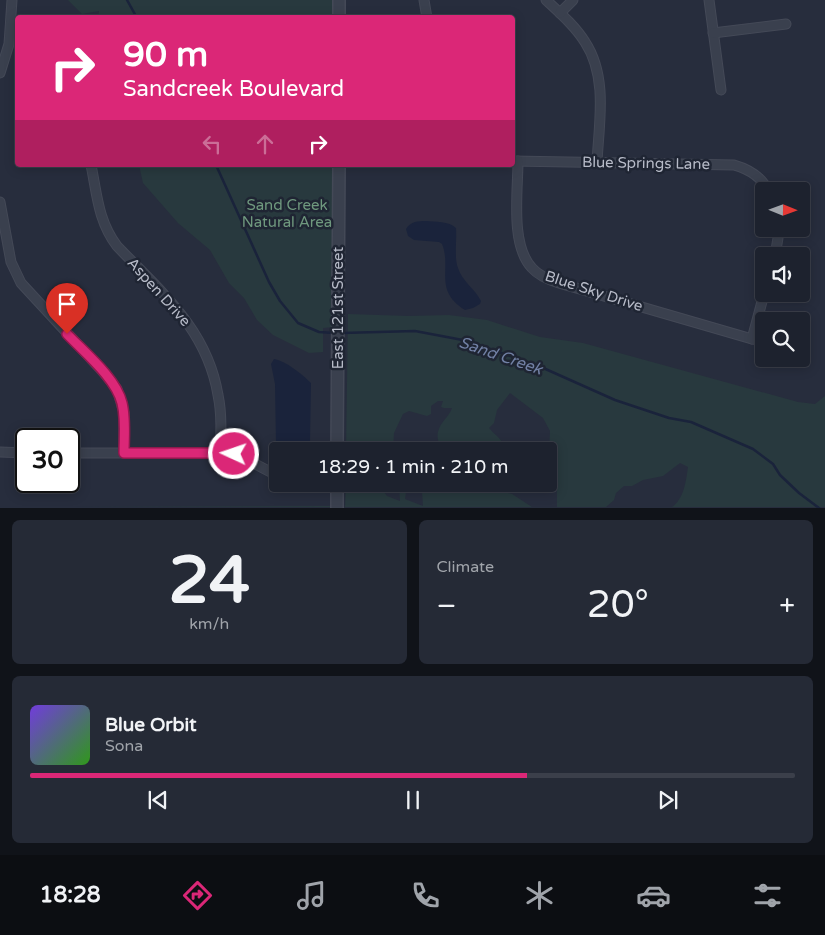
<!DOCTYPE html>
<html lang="en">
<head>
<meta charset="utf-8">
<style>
	:root { --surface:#1d222e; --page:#252a36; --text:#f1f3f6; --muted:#a0a4aa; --line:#3b3f4a; --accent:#db2777 }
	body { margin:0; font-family:"Varela Round",sans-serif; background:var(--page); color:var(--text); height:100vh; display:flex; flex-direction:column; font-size:19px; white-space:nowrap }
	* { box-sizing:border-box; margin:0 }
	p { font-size:16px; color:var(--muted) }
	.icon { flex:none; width:28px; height:28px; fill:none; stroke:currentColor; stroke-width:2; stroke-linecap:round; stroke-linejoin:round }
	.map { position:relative; height:508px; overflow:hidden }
	.sheet { display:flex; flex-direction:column; gap:12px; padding:12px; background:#101319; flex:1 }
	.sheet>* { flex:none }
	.top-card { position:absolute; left:15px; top:15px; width:500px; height:152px; border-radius:5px; box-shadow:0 2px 12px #0003,0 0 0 1px var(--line); background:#db2777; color:#fff; overflow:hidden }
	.needle { width:32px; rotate:91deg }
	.buttons { position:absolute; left:755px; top:182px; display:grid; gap:10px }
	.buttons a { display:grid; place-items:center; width:55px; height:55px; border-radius:5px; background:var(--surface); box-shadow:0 2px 12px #0003,0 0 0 1px var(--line); font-size:25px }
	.speed { position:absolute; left:15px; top:428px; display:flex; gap:10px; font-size:25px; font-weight:700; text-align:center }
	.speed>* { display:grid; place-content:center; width:65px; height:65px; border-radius:50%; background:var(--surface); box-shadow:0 2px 12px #0003,0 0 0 1px var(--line); line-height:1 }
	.speed .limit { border:2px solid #111; border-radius:8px; background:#fff; color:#111 }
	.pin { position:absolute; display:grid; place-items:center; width:42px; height:42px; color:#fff; margin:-51px -21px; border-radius:50% 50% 50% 0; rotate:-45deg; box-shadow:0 0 5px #0007 }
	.pin .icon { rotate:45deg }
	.me { position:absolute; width:55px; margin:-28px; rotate:273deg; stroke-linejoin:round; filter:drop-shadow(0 0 4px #0008) }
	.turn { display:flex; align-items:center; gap:18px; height:105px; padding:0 25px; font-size:22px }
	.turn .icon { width:65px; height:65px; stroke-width:2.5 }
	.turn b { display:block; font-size:35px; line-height:42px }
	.lanes { display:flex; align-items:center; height:48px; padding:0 25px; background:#0003; justify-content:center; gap:25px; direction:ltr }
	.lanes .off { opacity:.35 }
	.big { font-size:38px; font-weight:600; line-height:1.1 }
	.sheet .card { flex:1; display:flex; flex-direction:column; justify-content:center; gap:8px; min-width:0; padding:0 18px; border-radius:8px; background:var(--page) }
	.sheet .dial { align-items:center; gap:0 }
	.dial b { font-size:65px; line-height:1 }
	.song { display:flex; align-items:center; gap:15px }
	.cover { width:60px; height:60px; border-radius:8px; background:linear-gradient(135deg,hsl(260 70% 55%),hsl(110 70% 35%)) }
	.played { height:5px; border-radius:2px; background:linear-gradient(90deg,var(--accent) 65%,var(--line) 65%) }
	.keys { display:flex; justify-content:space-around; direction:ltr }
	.heat { display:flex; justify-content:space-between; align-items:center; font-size:28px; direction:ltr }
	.sheet .tiles { flex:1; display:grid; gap:12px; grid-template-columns:1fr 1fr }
	.card:last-child { grid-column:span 2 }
	.trip { position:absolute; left:269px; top:442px; width:288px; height:50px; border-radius:5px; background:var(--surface); box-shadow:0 2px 12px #0003,0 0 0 1px var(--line); font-weight:600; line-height:50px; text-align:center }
	.dock { display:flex; height:80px; justify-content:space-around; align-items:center; background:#0c0e12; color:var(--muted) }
	.dock .icon { width:35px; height:35px }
	.dock .selected { color:var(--accent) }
	.dock b { font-size:22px; color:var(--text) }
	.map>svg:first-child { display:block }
	.green { fill:#28393e }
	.water { fill:#1a233b }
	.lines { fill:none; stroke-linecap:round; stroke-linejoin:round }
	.stream { stroke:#1a233b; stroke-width:2.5 }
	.minor-casing { stroke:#444957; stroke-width:11 }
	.tertiary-casing { stroke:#444957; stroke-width:14 }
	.minor { stroke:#3a404e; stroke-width:9 }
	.tertiary { stroke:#3a404e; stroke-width:11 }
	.route-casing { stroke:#8e194d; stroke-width:12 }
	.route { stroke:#db2777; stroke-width:9 }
	.labels { text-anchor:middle; stroke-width:5; stroke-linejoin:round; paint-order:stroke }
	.street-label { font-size:15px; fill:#b7bbc8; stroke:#1f2533 }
	.park-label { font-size:15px; fill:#6f987e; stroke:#1f2533 }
	.water-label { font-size:16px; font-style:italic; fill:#7281a5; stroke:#1f2533 }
</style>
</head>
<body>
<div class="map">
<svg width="825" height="508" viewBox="0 0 825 508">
	<rect width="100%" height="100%" fill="#272d3d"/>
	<g class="green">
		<path d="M68,0H335V17H98L99,11L82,14Z"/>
		<path d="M139,165H335L334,327L323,328V352L309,353L273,335L257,320L244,298L229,283L210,250L178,223L143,183Z"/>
		<path d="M348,314L409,316L449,315L487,320L540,337L583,343L798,402L815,404L825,396V507H672C684,499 686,481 688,467L680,463L663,476L643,480L632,486H624L616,493L614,500L606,507H557V490L554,478L551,472L549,454L550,431L543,418L510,393L497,410L494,423L489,428C495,435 501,438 505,447L502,451H438C441,444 436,439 438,432C440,422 449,417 452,408H444L441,407L443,401H438L431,406V414L427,416L409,411L403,414L394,433L393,451H346Z"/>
		<path d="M346,484H386L383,491L387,496L400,501L399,485L407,484L405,499L423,506L422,492L426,484H482L485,488L512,494L532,507H345Z"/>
		<path d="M324,506H330V507H69Z"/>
	</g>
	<g class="water">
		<path d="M426,221C435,222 449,221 456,228C457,240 454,258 458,268C462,281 475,289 481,301L480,304L473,308L465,310C433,290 452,268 442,244L439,242L414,240L408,236L406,229C411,221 418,221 426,221Z"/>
		<path d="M274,359C286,361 302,374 311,383L310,441C300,449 287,447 276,443L275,384L271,364Z"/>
	</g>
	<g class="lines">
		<g class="stream">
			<path d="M127,0L137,18"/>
			<path d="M216,165L269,282L280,301L298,323L319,332L334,333"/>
			<path d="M342,333L415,331L468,341L541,367L615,400L669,418L691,422L753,449L773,464L780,475L799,493L819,508"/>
		</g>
		<g class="minor-casing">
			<g id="minor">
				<path d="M424,0L427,18"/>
				<path d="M546,0C560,13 575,26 585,42C608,77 599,123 597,162"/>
				<path d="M709,0L721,90"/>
				<path d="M560,13L573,0"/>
				<path d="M713,33L786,24"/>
				<path d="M0,73L9,44L12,0"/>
				<path d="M513,161L734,165C748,169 762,177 768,191"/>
				<path d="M518,161C518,191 510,245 532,268C539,276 549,280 559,283L752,339L764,340"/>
				<path d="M91,165C97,194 98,221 117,246C161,292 207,329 218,395C222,414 221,434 220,453"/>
				<path d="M0,202L11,262L21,283L104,373L117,389L124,413V453"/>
				<path d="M775,256L778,238L777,229"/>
				<path d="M752,339L764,294"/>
				<path d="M0,452L26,453"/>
				<path d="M69,453H226L240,456L278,476"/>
			</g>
		</g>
		<g class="tertiary-casing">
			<g id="tertiary">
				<path d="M339,0V18"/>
				<path d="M337,451L339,165"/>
				<path d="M337,484V508"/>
			</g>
		</g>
		<use href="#minor" class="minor"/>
		<use href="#tertiary" class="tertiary"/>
	</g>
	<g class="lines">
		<g class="route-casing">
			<path id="route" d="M67,334C84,352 116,378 122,403C126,419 124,437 124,453H220L234,454"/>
		</g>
		<use href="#route" class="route"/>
	</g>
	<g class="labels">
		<g class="street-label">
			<text transform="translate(646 163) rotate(1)" y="5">Blue Springs Lane</text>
			<text transform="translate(594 291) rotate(18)" y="5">Blue Sky Drive</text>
			<text transform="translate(159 292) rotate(48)" y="5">Aspen Drive</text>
			<text transform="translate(338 308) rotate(-90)" y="5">East 121st Street</text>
		</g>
		<g class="park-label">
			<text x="287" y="210">Sand Creek<tspan x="287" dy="17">Natural Area</tspan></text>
		</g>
		<g class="water-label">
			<text transform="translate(501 355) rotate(19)" y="6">Sand Creek</text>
		</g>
	</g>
</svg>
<div class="buttons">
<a><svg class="needle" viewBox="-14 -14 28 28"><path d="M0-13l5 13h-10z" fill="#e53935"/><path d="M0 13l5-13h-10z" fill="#a0a4aa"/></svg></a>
<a><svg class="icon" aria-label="sound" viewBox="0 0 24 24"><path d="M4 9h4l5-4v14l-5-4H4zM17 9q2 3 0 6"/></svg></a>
<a><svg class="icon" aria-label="search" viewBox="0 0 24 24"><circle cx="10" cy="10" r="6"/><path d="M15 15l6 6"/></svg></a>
</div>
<div class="speed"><div class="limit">30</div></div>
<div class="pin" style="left:67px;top:334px;background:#d93025"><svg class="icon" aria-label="arrive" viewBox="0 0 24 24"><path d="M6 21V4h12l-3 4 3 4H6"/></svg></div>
<svg class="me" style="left:234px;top:454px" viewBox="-20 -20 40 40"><circle r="17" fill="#db2777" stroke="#fff" stroke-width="3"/><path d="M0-11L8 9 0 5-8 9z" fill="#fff"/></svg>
<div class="trip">18:29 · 1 min · 210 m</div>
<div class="top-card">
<div class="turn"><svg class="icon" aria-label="right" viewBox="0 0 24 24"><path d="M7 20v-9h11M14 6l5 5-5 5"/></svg><div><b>90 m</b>Sandcreek Boulevard</div></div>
<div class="lanes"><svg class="icon off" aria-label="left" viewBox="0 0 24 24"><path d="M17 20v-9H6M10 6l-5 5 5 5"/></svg><svg class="icon off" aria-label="ahead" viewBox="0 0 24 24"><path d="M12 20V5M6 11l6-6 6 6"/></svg><svg class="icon" aria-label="right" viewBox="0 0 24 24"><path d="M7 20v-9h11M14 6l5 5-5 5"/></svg></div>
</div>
</div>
<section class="sheet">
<div class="tiles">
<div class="card dial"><b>24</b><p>km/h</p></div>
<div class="card"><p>Climate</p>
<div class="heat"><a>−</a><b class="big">20°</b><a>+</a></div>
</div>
<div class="card">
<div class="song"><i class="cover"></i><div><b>Blue Orbit</b><p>Sona</p></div></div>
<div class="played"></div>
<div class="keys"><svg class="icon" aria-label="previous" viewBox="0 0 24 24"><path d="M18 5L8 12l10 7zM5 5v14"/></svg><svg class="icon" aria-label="pause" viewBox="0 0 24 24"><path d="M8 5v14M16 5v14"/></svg><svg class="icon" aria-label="next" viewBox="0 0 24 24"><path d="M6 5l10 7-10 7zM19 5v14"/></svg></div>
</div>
</div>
</section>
<nav class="dock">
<b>18:28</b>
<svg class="icon selected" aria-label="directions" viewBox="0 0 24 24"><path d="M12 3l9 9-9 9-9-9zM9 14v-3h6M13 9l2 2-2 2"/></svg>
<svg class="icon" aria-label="music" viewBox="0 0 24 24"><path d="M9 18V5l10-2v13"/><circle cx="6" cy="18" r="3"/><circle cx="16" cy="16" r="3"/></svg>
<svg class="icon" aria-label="phone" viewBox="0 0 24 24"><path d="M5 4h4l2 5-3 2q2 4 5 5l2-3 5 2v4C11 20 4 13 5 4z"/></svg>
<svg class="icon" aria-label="climate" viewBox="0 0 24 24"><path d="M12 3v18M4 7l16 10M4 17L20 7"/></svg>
<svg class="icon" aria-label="car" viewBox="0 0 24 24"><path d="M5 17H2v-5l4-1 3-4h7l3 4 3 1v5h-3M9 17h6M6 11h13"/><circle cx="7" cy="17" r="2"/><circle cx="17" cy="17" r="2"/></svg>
<svg class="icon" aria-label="filters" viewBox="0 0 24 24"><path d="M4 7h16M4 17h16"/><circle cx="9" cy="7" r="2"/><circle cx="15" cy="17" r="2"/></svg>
</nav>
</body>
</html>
